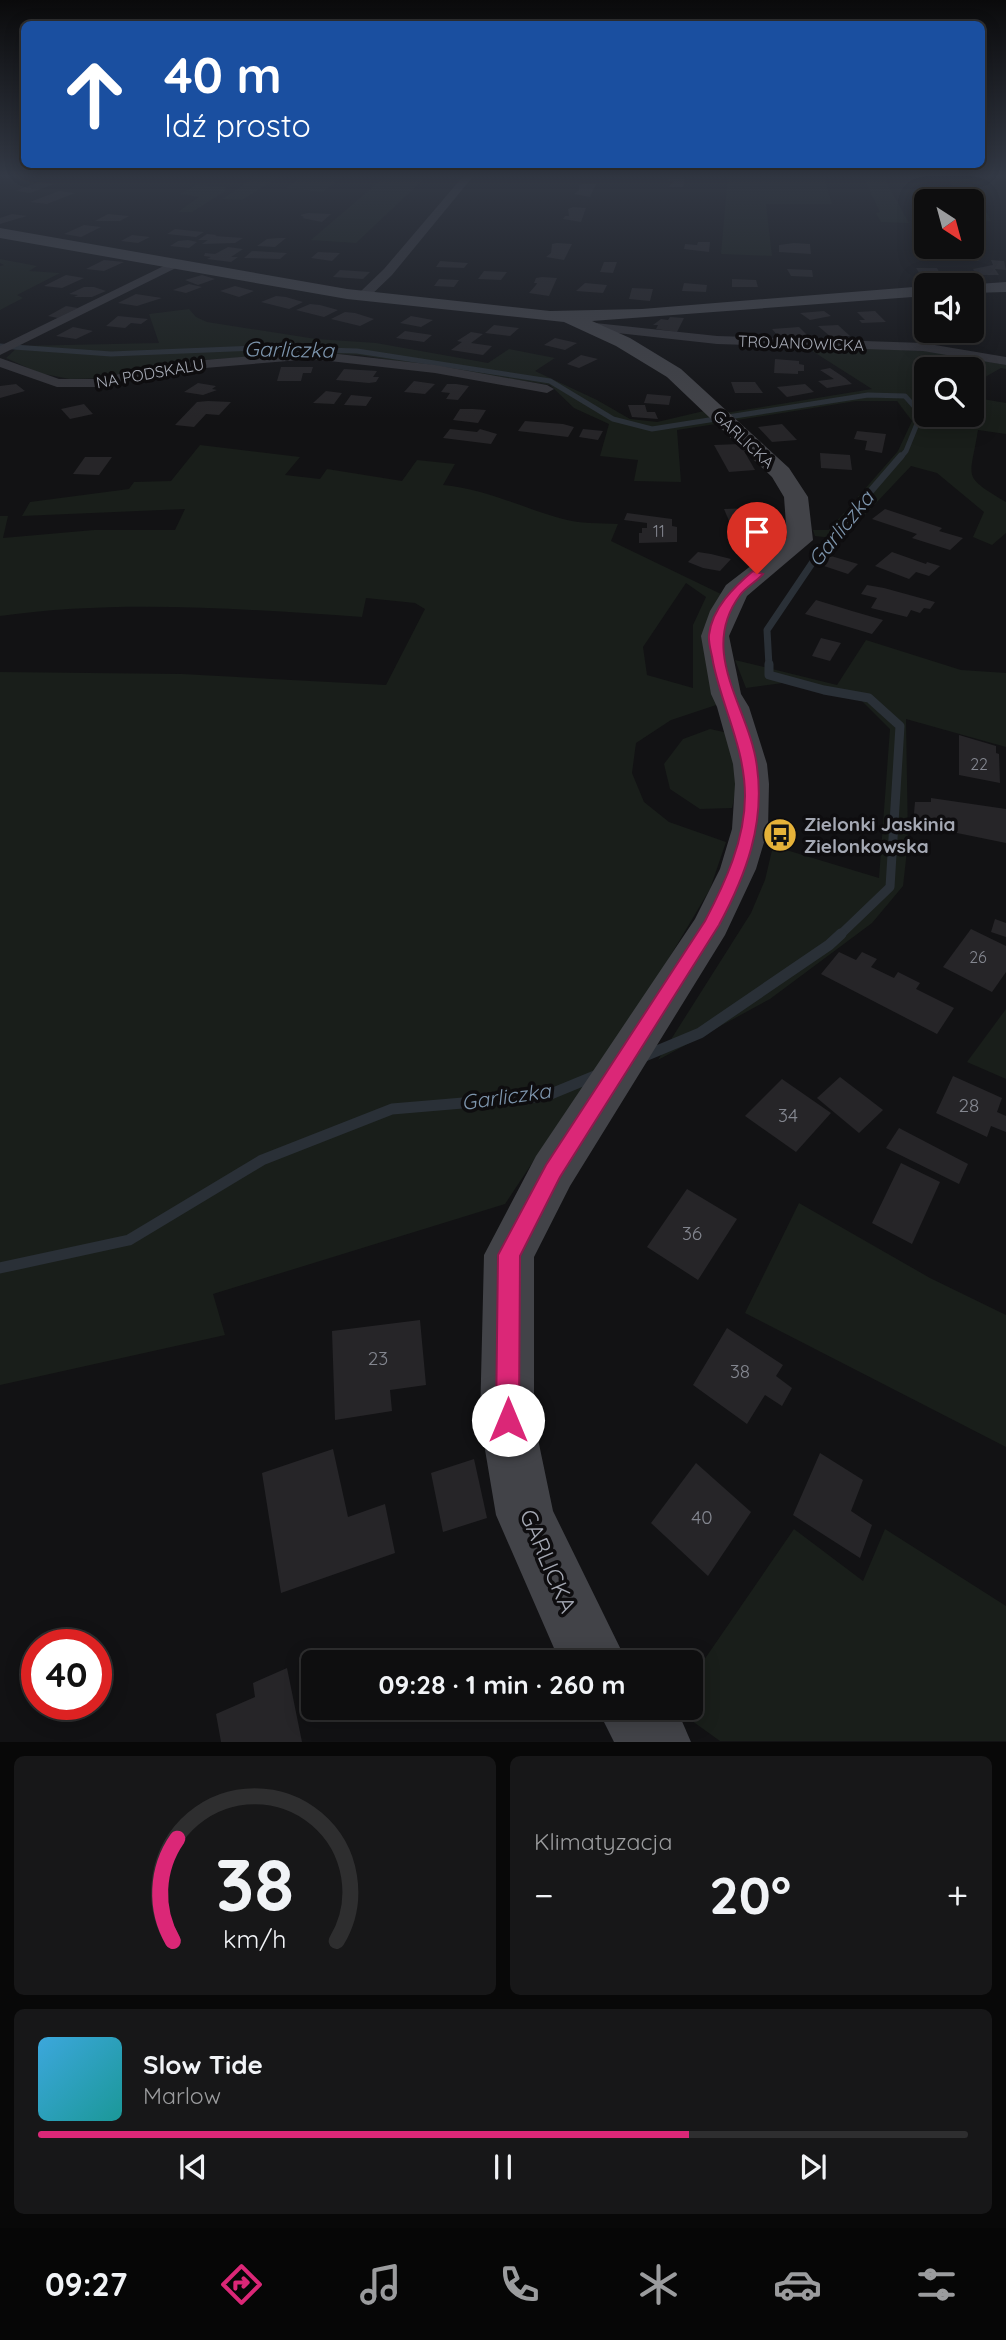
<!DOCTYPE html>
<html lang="pl">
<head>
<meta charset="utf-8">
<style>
	:root { --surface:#0e0e0f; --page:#171718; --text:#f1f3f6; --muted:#9b9c9e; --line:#2e2e2f; --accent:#db2777 }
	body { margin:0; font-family:Quicksand,sans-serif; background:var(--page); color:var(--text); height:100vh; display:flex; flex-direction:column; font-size:26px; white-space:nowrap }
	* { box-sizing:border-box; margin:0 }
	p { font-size:23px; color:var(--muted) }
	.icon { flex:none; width:38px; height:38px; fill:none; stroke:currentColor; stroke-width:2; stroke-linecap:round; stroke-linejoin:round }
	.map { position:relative; height:1742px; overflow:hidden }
	.panel { display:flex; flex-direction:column; gap:14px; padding:14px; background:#080808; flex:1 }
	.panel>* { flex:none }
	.top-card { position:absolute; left:21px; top:21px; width:964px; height:147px; border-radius:10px; box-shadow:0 4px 18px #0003,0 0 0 2px var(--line); background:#1a4fa0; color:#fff; overflow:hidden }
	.needle { width:46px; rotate:144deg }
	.buttons { position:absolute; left:914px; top:189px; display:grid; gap:14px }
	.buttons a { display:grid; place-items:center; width:70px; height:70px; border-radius:10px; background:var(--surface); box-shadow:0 4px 18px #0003,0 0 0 2px var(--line); font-size:35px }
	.speed { position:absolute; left:21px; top:1629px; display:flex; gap:14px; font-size:35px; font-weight:700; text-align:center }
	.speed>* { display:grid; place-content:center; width:91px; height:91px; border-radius:50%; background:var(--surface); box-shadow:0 4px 18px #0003,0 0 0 2px var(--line); line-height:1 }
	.speed .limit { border:10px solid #d22; background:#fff; color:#111 }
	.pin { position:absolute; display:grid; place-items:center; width:60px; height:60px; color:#fff; margin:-72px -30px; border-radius:50% 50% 50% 0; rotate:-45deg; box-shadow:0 0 7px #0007 }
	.pin .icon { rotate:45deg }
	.me { position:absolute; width:77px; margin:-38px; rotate:0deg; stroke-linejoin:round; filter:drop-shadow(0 0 5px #0008) }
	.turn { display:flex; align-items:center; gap:24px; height:147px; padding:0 28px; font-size:32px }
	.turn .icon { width:91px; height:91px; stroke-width:2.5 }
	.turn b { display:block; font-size:49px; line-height:60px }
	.big { font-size:52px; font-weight:700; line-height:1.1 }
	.panel .card { flex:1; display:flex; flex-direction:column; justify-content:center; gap:10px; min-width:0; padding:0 24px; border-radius:10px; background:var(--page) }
	.panel .dial { align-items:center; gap:0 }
	.dial svg { height:182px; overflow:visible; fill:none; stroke:var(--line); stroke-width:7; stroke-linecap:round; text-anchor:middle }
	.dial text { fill:var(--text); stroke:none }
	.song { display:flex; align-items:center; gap:21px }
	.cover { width:84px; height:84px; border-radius:10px; background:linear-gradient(135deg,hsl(200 70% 55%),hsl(180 70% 35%)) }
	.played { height:7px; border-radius:4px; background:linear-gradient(90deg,var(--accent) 70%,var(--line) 70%) }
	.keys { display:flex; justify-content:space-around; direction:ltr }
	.heat { display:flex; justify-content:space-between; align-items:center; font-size:38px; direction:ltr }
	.panel .tiles { flex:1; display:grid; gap:14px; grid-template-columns:1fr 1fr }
	.card:last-child { grid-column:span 2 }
	.trip { position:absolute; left:301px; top:1650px; width:402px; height:70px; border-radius:10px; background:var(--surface); box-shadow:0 4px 18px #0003,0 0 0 2px var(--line); font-weight:700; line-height:70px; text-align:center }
	.menu { display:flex; height:112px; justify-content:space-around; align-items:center; background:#060606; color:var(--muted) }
	.menu .icon { width:49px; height:49px }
	.menu .active { color:var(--accent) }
	.menu b { font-size:32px; color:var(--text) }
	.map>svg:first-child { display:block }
	.green { fill:#191e1a; fill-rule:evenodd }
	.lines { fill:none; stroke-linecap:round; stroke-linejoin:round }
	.stream-far3 { stroke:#2a3037; stroke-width:5 }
	.stream-far2 { stroke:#2a3037; stroke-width:7 }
	.stream-far1 { stroke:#2a3037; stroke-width:9 }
	.stream { stroke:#2a3037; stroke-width:11 }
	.building { fill:#262528 }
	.street { fill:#343439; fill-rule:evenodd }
	.secondary { fill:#424348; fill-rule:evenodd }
	.route { fill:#db2777; stroke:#8e194d; stroke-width:2 }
	.labels { text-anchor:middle; stroke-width:7; stroke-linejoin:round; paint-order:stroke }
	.far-street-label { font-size:16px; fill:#a5a9b4; stroke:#0e0d0f }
	.number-label { font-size:16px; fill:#848790 }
	.poi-label { font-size:19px; font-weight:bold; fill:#a5a9b4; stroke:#0e0d0f; text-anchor:start }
	.near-number-label { font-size:19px; fill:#848790 }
	.water-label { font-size:21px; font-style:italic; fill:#7d95ad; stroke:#0e0d0f }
	.near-street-label { font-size:23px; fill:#a5a9b4; stroke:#0e0d0f }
</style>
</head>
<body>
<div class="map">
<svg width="1006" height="1742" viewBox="0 0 1006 1742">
	<rect width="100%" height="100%" fill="#121214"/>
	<g class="green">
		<path d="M259,174H345L323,192L286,188L301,177L281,176L242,200L222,199Z"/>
		<path d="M388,174H429L356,243L311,240Z"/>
		<path d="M728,174H823L832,204H766L772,256L721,254Z"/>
		<path d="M862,174H882L909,223L881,222L876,213L880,212Z"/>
		<path d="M946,174H966L991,221L971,220V201H960Z"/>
		<path d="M196,185L226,187L224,192L192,212H178L199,197L180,194Z"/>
		<path d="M0,259L37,266L29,271L60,273L17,295L23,298L0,310V266L4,265L0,263Z"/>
		<path d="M189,309L196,317L207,322L316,339L376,343L488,363L509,349L555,358L535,371L597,400L630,419L657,422L704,411L716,424L677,430L681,482L634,481L638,460L600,456L609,424L574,408L550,385L359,355L311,353L201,360L158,364L104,378L70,379L39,373L6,358L19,346L159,343L149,314Z"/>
		<path d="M806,347H882L946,353L1006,365V369L1001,368L971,385V369H926V415H971V397L1006,403V434L978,430C970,480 961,475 1006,502V533L992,545L973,537L984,512L937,473L911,466L842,539L815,536L813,530H829L898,451L912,421L897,401H856L738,420L725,413L872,389Z"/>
		<path d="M200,445L300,457L285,475L320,479L327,469L402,481L417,460L455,464L443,485C486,489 522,508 563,519C580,524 600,523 618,524L611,541L721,594L719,704L671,720L636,743L632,773L644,802L669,822L726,842L710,889L610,1058L568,1109L505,1204L213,1294L225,1335L0,1385V672L182,674L386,685L425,609L415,603L366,598L362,617C242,609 120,599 0,616V516H8L3,538L94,530H175L185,509L22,516L30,502L129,489L134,482L171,481ZM686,583L706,597L693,625V688L647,675L643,647Z"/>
		<path d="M866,640L961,670L1006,673V747L906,719L908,841L903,886L872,923L770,999L658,1060L751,913L765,880L773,846L879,878L890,729L862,701L783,683L746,688L735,660L837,685Z"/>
		<path d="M710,729L728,733L738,780L732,808L700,809L670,789L664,764L683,739Z"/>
		<path d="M1006,1009V1079L967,1062Z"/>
		<path d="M799,1203L930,1278L1006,1315V1447L745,1313Z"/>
		<path d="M794,1529L863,1581L885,1529L1006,1606V1741H720L674,1708H691V1679Z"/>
	</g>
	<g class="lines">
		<path class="stream-far3" d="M0,346L111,354L257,348L357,351L550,381L613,419L652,429L868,395L905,396L921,414L906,451L900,458"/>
		<path class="stream-far2" d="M769,666L767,630L825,544L901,456"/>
		<path class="stream-far1" d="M769,664V675L824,690L869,698L900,726L890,887L839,936"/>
		<g class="stream">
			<path d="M640,1058L700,1033L829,945L841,934"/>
			<path d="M0,1268L129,1240L262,1160L392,1109L546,1096L597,1075"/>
		</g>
	</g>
	<g class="building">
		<path d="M670,175L685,176L683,187H668L674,182L668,181Z"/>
		<path d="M39,182L54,184L30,193L15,191Z"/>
		<path d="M583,184H596L590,197L574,194L579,190V185Z"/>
		<path d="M59,191L75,193L47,204L30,202Z"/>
		<path d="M573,207L586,208L581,222L563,219L565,216H569L568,209Z"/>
		<path d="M308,213L331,214L322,222L302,218L304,217L300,215Z"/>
		<path d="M12,214L27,216L0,224V218Z"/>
		<path d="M108,214L129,216L120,221H95Z"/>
		<path d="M84,225L101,227L81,237L64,234Z"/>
		<path d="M175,229L193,231L204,232L196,237L167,234Z"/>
		<path d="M207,234L217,235L215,236L243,238L235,243L202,244L208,240H198Z"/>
		<path d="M132,235L150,237L138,243L121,241Z"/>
		<path d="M278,238H286L275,247L257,246L267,239Z"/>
		<path d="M188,240L197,242L189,248L170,246L178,241Z"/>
		<path d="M698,242H710L709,252L684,249L685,244L697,245Z"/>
		<path d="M557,243L572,244L564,260L546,257L551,253L552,244Z"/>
		<path d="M794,243L810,244L811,254L779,252V245Z"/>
		<path d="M228,247L243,249L231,257H238L231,262L207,259L211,257L204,256L205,253L215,254Z"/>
		<path d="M252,251L287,253L280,259L244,258Z"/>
		<path d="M318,252L340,253L332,261L311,258Z"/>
		<path d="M938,254L976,256L979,261L941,260Z"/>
		<path d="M104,260L124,262L104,271L86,269Z"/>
		<path d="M991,260L1004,261L1006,270L995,269L999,275H977L973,269L993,265Z"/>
		<path d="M440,261L468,263L464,268L436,267Z"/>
		<path d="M604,262H617L613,273L600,272Z"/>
		<path d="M916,268H937L941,275L920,274Z"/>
		<path d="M787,269L812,270L813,277L791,276Z"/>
		<path d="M340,270L370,272L363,279L333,277Z"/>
		<path d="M484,271L507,272L501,280L478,279Z"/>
		<path d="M66,275L84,278L62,288L44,286Z"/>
		<path d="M202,275L215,279L198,285L185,280Z"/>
		<path d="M542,277L557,278L549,296L529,293L536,285L537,283H534L536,278Z"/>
		<path d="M439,279L459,280L454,287L434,286Z"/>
		<path d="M732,279L756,280L758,287H732Z"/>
		<path d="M585,283L607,285L603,293L576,291Z"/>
		<path d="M684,283L707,285L706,292L682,291Z"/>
		<path d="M189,284L202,287L186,293L173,290Z"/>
		<path d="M235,286L254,291L239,297L220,291Z"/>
		<path d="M84,287H94L106,291L92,297H74L78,295L69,294Z"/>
		<path d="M632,288L653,289L650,301L629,299Z"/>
		<path d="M136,294L162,298L137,306L118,303Z"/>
		<path d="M276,296L286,297L303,302L289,309L261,302Z"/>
		<path d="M310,304L320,305L338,310L324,317L296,310Z"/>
		<path d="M66,306L78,308L58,318L48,316Z"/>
		<path d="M824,311L831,316L810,320L800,313Z"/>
		<path d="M875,311L886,322L862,323L859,320H865L857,312Z"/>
		<path d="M345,312L355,313L374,319L360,326L331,319Z"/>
		<path d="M118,316L148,319L141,324L131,323L125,328L106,326Z"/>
		<path d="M411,316L433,320L421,327L400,323Z"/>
		<path d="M670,317L684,318L677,332L656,329L658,325H653L661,319L668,320Z"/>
		<path d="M494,325L519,328L510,336L485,333Z"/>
		<path d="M838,325L850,336L831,337L818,326Z"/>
		<path d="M73,327L93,331L76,339L56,336Z"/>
		<path d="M799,327L807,335L779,337L772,329Z"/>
		<path d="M405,331L432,335L424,342L396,338Z"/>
		<path d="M471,332L483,334L471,343L492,346L483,355L451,350L462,342L457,341Z"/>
		<path d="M555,338L577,343L565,350L544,345Z"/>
		<path d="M581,355L598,359L579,368L567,364Z"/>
		<path d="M775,359L799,361V364L804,365V371H798V374L774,373Z"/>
		<path d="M281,367H313L311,373H303L301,381H277Z"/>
		<path d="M830,368L845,378L852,384L827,388L818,381L834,379L820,370Z"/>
		<path d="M344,369L377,371L373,377H379L376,382L369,383L336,380Z"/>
		<path d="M414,381L435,384L425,394L404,392Z"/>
		<path d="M731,382H755L763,393H735Z"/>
		<path d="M198,383L216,386L212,389L217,390L203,395L184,392Z"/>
		<path d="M16,384L25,391L0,398V386Z"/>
		<path d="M447,384H456L469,386L458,400L446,399L450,393L441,392Z"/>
		<path d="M805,384L814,392L787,397L777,387Z"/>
		<path d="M326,391L342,393L334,404L313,403Z"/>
		<path d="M647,394L671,396L669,405L644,403Z"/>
		<path d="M351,395L372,397L366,406L344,405Z"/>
		<path d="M208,401L231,402L219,415L206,414L194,427L175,425L197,402Z"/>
		<path d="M84,404L93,414L70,419L61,409Z"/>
		<path d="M628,405H645L647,412H655L658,419L632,417Z"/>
		<path d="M460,409H473L486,410L478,423L453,420Z"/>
		<path d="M525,421L563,424L574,427L568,437L518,431Z"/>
		<path d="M782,424L797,440L772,442L758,427Z"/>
		<path d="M450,429L477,432L480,429L497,434L491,444L443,438Z"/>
		<path d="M583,429L603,431L598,440L579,437Z"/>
		<path d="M857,431L886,434L882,453L865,450L867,441L854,439Z"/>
		<path d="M740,444L755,470L729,472L714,445Z"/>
		<path d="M820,453L850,455L852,470L821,468Z"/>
		<path d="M85,457H112L99,475L73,474Z"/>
		<path d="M752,508L761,530H733L724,509Z"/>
		<path d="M885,509L942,528L939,531L963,538L950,550L912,538L917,534L872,519Z"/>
		<path d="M627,513L672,519V526L677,527V542L639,543V533H642V528H647V523L624,520Z"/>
		<path d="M698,552L711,554L731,559L720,571L703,568L688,562Z"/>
		<path d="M892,552L926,564L927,562L940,566L929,576L916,572L909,579L875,566Z"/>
		<path d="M831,556L858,564L848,574L821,565Z"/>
		<path d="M867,585L884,588L935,602L930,609L924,608L920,613L911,610L907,617L871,608L877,598L861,594Z"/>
		<path d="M816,600L852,611L883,620L872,634L805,614Z"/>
		<path d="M821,638L841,643L830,661L812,656Z"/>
		<path d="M959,735L996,746V753L999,754L1000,783L959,775Z"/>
		<path d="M931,798L1006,809V843L913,824L915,802H931Z"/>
		<path d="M995,919L1006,923V937L991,932Z"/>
		<path d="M971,929L1006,946V972L992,992L943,967Z"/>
		<path d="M839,952L856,960L862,952L877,959L871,967L894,978L898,972L920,983L916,989L954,1008L937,1034L821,974Z"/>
		<path d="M953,1076L1002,1098L997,1112L1006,1116V1132L991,1126L987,1137L936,1113Z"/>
		<path d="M840,1077L883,1110L859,1133L817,1098Z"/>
		<path d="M782,1079L831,1113L796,1152L745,1116Z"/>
		<path d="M899,1128L968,1164L959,1184L886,1148Z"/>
		<path d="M901,1163L940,1182L912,1244L872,1223Z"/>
		<path d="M687,1189L737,1219L698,1280L647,1247Z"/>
		<path d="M420,1320L426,1385L390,1390L392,1411L335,1420L332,1331Z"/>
		<path d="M727,1328L783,1365L776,1376L792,1388L782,1406L765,1395L747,1424L693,1385Z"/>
		<path d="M333,1449L348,1517L385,1504L395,1553L281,1593L262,1473Z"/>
		<path d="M820,1453L863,1480L851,1511L872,1525L860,1558L793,1515Z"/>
		<path d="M474,1459L487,1518L443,1532L431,1473Z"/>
		<path d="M696,1463L751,1512L708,1576L651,1523Z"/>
		<path d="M287,1668L302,1742H221L216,1714L255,1697L253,1683Z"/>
	</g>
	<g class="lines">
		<g class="street">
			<path d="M465,174H475L392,275L367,299H359V293L384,269Z"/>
			<path d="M174,261L184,264L0,355V346Z"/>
			<path d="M595,323L717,336L923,343L1006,357V365L923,351L717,344L590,330V324Z"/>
			<path d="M312,351L435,365L547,385L554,389L547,393L435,373L312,359L157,372L102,387H57L0,367V358L59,379H101L156,364Z"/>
		</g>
		<g class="secondary">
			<path d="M0,228L347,289L550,311L642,309L926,286V296L592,321L630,338L681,369L789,468L808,497L813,540L747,596L729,636L741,694L749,707L767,764L769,784L768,829L756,869L725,935L570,1186L534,1257V1420L553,1511L627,1662H560L496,1515L480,1420L484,1255L536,1156L695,919L720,869L732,829L735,784L733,764L717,707L711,694L701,636L710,611L726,585L787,538L784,497L772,477L667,377L616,346L564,322L347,299L0,238Z"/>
			<path d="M1006,282V292L971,293V285H964Z"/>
			<path d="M597,1708H669L681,1719L691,1742H614Z"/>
		</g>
	</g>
	<linearGradient id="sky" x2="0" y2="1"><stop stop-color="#0a0a0b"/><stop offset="0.42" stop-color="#333945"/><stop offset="1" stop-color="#333945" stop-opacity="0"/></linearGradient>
	<rect width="1006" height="418" fill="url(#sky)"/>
	<path class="route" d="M753,571L763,574C756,582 746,587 740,595C697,653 750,708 757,767C765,824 746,875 719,925L560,1177L520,1256L519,1420L516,1429L508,1432L499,1429L496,1420L498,1255L546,1165L705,921C725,883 745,840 745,796C745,748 722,707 713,662C712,654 708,643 709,635C712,608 734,587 753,571Z"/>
	<defs>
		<g id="bus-disc" transform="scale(1.75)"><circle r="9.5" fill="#e6b239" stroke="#0e0d0f"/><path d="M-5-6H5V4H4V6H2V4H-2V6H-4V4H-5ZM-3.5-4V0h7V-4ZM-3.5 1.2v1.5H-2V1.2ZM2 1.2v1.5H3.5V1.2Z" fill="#111"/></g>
	</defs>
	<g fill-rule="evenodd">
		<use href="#bus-disc" x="780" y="835"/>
	</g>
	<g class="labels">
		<g class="far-street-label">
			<text transform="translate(801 343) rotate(2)" y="6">TROJANOWICKA</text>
			<text transform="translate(150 373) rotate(-10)" y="6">NA PODSKALU</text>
			<text transform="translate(744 439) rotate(43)" y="6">GARLICKA</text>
		</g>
		<g class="number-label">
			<text x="659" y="537">11</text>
			<text x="979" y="770">22</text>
			<text x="978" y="963">26</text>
		</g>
		<g class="poi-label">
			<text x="804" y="831">Zielonki Jaskinia<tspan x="804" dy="22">Zielonkowska</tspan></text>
		</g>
		<g class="near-number-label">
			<text x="969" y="1112">28</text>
			<text x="788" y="1122">34</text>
			<text x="692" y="1240">36</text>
			<text x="378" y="1365">23</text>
			<text x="740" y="1378">38</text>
			<text x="702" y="1524">40</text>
		</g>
		<g class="water-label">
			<text transform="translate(289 350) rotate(1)" y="7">Garliczka</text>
			<text transform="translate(841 529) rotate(-51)" y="7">Garliczka</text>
			<text transform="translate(506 1097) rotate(-8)" y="7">Garliczka</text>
		</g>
		<g class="near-street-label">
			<text transform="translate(548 1561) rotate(67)" y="8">GARLICKA</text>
		</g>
	</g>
</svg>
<div class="buttons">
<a><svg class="needle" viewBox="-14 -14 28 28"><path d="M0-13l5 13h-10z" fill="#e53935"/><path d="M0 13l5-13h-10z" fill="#9b9c9e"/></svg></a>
<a><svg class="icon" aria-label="sound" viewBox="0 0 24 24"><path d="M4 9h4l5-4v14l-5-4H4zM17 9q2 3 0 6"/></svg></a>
<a><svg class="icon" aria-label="search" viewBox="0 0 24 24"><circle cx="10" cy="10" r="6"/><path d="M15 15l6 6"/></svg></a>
</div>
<div class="speed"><div class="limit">40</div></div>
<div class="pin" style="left:757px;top:574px;background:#d93025"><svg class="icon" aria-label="arrive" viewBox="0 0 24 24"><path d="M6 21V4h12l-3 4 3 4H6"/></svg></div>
<svg class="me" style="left:508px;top:1420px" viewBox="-20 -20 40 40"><circle r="19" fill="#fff"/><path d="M0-13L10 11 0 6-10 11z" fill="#db2777"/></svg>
<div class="trip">09:28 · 1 min · 260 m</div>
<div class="top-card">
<div class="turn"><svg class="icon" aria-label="ahead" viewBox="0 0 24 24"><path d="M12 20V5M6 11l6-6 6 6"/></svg><div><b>40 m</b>Idź prosto</div></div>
</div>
</div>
<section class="panel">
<div class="tiles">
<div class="card dial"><svg viewBox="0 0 100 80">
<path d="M14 69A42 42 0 1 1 86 69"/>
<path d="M14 69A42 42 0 0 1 16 24" stroke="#db2777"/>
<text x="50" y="56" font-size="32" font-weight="700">38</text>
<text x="50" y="72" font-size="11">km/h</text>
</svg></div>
<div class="card"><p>Klimatyzacja</p>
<div class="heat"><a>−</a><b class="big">20°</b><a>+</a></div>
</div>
<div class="card">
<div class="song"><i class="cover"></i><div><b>Slow Tide</b><p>Marlow</p></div></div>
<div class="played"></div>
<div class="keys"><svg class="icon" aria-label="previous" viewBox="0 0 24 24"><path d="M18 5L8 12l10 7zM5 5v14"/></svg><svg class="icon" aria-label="pause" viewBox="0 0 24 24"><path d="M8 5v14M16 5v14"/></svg><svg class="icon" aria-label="next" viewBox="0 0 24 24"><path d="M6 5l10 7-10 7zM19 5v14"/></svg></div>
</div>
</div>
</section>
<nav class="menu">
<b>09:27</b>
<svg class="icon active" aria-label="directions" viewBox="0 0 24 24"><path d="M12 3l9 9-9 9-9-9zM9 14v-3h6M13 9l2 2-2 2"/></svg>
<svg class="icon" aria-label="music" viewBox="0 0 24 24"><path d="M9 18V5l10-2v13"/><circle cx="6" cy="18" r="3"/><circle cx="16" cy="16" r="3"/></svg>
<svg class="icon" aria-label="phone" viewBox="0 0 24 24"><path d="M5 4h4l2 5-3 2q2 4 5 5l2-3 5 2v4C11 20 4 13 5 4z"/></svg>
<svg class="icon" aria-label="climate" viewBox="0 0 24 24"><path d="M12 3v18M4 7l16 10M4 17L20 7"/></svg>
<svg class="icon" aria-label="car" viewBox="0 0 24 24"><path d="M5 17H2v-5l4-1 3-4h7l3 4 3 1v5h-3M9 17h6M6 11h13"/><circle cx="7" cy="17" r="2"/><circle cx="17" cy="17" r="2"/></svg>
<svg class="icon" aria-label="filters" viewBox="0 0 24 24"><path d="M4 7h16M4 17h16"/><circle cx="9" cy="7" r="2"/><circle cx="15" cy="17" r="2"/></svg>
</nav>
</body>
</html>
